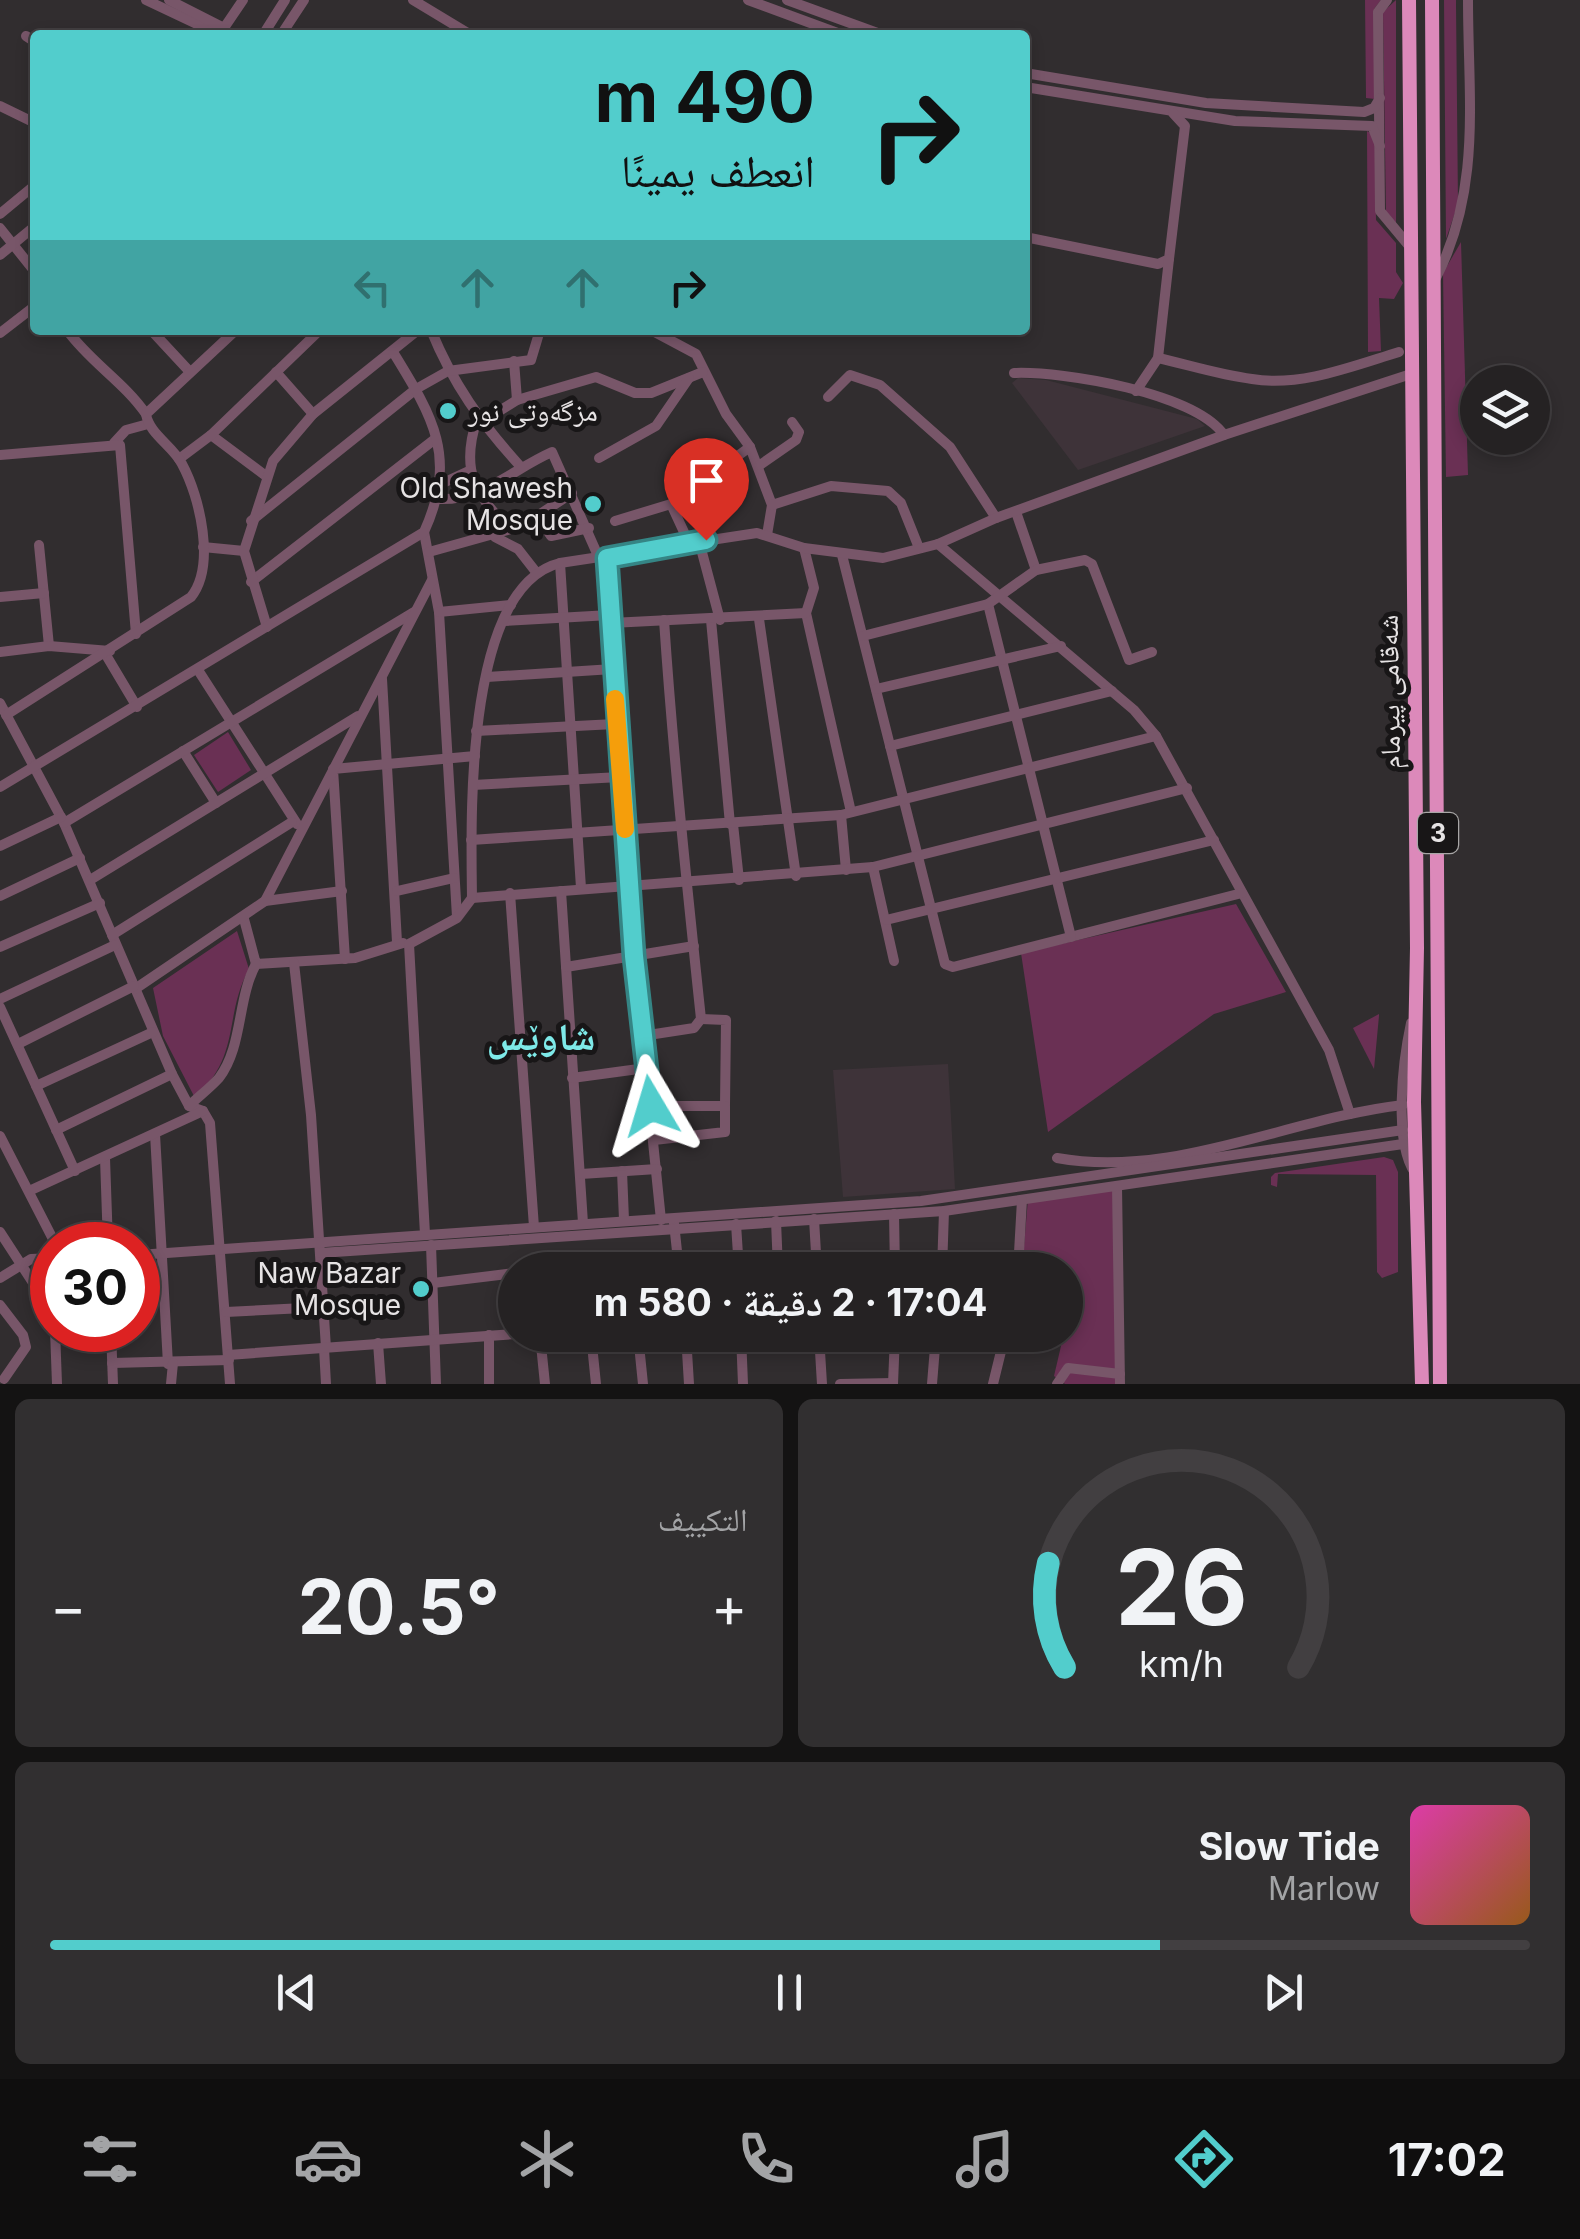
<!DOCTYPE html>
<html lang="ar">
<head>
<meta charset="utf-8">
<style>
	:root { --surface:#252223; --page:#312f30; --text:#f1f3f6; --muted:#a3a4a6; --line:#423f41; --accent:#52cdcc }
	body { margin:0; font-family:Inter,"Noto Naskh Arabic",sans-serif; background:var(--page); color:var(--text); direction:rtl; height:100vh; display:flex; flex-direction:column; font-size:38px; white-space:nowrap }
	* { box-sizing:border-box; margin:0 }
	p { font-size:32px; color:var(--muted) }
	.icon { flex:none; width:55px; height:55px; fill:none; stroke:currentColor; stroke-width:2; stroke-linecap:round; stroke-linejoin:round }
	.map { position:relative; height:1384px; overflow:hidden; direction:ltr }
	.sheet { display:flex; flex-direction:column; gap:15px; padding:15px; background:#141313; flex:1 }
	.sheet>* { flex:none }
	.guide { position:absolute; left:30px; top:30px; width:1000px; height:305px; border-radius:10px; box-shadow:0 5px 15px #0003,0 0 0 2px var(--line); direction:rtl; background:#52cdcc; color:#111; overflow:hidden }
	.controls { position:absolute; left:1460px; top:365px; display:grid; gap:20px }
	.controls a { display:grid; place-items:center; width:90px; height:90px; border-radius:50%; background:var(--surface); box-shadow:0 5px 15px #0003,0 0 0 2px var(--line); font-size:50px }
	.speed { position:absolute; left:30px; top:1222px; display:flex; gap:20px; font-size:50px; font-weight:700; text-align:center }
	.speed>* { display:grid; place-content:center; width:130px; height:130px; border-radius:50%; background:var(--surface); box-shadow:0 5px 15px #0003,0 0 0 2px var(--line); line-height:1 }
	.speed .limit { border:15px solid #d22; background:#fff; color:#111 }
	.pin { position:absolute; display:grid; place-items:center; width:85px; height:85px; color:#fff; margin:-102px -42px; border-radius:50% 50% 50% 0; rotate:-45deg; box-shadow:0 0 10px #0007 }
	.pin .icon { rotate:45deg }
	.me { position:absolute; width:110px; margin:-55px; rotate:353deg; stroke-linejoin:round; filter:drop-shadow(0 0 8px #0008) }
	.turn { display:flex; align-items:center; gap:35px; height:210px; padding:0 50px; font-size:45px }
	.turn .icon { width:130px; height:130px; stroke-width:2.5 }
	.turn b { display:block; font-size:70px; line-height:85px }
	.lanes { display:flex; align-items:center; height:95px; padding:0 50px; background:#0003; justify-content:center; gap:50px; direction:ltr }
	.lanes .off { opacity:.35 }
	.big { font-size:75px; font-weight:700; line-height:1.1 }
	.sheet .card { flex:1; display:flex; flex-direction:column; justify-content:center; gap:15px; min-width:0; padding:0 35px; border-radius:15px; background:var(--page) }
	.sheet .dial { align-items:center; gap:0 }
	.dial svg { height:260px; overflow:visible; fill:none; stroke:var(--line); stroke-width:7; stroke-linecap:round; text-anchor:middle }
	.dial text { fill:var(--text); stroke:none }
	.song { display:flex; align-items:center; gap:30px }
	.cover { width:120px; height:120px; border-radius:15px; background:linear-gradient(135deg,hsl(320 70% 55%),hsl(30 70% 35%)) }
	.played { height:10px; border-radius:5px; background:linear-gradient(90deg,var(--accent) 75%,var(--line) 75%) }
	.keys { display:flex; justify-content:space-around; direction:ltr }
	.heat { display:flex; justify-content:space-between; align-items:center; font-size:55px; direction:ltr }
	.sheet .tiles { flex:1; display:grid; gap:15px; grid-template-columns:1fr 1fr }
	.card:last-child { grid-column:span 2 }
	.trip { position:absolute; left:498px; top:1252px; width:585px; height:100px; border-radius:50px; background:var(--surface); box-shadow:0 5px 15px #0003,0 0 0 2px var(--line); font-weight:700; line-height:100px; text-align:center; direction:rtl }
	.tabs { display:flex; height:160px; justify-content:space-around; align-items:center; background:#0f0e0e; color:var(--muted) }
	.tabs .icon { width:70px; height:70px }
	.tabs .active { color:var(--accent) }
	.tabs b { font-size:45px; color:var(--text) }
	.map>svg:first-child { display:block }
	.built { fill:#3e3339 }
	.green { fill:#6a3054 }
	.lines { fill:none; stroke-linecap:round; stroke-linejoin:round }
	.minor { stroke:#785669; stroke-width:10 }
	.highway { stroke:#dc89ba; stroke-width:14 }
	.route-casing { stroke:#358585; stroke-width:25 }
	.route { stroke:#52cdcc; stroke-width:18 }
	.slow { stroke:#f59e0b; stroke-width:18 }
	.poi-dot { fill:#52cdcc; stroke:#181617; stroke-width:4 }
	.labels { text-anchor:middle; stroke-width:10; stroke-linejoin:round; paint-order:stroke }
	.shield { fill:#181617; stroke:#a8a6a6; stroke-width:2.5 }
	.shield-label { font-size:25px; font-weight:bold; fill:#e6e3e4 }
	.poi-label { font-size:28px; fill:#e6e3e4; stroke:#181617; text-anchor:end }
	.street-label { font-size:28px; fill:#e6e3e4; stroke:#181617 }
	.district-label { font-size:38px; font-weight:bold; fill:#7ee9e8; stroke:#181617 }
</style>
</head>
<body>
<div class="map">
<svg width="1580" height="1384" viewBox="0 0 1580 1384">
	<rect width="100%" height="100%" fill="#312d2f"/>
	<g class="built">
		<path d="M1018,378L1046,380L1197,419L1205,426L1078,470L1012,383Z"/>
		<path d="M948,1064L955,1189L843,1197L833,1070Z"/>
	</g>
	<g class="green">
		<path d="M1365,0H1381L1374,9L1375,99L1366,98Z"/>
		<path d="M1396,0V226L1386,214L1383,12Z"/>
		<path d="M1444,0H1456V4L1458,204L1446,239Z"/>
		<path d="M1367,131L1375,136L1376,220L1396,243V272L1403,283L1394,299L1379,298L1381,351L1368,352Z"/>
		<path d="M1461,242L1468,475L1446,477L1443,273Z"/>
		<path d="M228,732L251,770L218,792L194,755Z"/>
		<path d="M1236,904L1286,992L1214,1014L1048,1132L1021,953Z"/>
		<path d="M237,931L249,969C223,1017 242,1054 195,1098L163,1036L153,988Z"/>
		<path d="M1379,1014V1016L1374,1069L1353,1028Z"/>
		<path d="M1384,1157L1393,1160L1398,1172V1272L1382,1278L1377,1272L1376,1175L1278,1174L1277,1187L1271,1185V1177L1275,1173Z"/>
		<path d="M1117,1186L1116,1384H1065L1054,1376L1061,1346L1038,1335H1065V1270H1022L1028,1199Z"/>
	</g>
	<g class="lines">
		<g class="minor">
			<path d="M146,0L220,35"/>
			<path d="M169,0L224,28L243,0"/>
			<path d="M413,0L471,35"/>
			<path d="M748,0L843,35"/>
			<path d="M787,0L883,35"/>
			<path d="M1387,0L1378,12L1380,211L1410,247"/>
			<path d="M263,35L285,0"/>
			<path d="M281,35L304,0"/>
			<path d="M26,36L35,42"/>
			<path d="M1025,73L1206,103L1364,112L1374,108L1380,98"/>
			<path d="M1025,87L1235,121L1372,126L1380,146"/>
			<path d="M0,106L35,123"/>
			<path d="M0,214L35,185"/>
			<path d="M0,228L35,272"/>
			<path d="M1025,237L1158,264L1169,259L1185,126L1173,113"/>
			<path d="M0,255L35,226"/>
			<path d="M1436,278C1482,188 1468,98 1468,0"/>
			<path d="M67,330C90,362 124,382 146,414"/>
			<path d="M151,330L190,372"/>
			<path d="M431,330C453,384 481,423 520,466"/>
			<path d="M651,330L696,354L726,414L750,447L772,505L767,535"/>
			<path d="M0,333L35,306"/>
			<path d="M1158,358C1189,365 1220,375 1252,379C1301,387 1353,366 1399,352"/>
			<path d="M514,361L517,400"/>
			<path d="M276,372L313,414"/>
			<path d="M1014,373C1064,371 1195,393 1224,435"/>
			<path d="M1136,391L1158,358L1169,259"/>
			<path d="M828,397L850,375L880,385L950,447L996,518"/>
			<path d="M477,419C460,471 475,493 509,529"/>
			<path d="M480,423L517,400L596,377L635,393H651L703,372"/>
			<path d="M211,435L266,476"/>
			<path d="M114,443L126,430L148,424"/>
			<path d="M0,455L120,445L136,634"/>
			<path d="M599,458L656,426L689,378"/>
			<path d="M179,459L211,435L320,330"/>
			<path d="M760,465L796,440L799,432L792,422"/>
			<path d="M443,483L471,470"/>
			<path d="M439,499C482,501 513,469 552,452L599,558"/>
			<path d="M671,504L689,543"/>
			<path d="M772,505L831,486L888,491L901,503L919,548"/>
			<path d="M1016,512L1036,570"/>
			<path d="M538,517L551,536L589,528"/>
			<path d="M251,521L416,389L448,371L531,360L540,330"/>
			<path d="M615,521L671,504L750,447"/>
			<path d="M424,532L439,612L457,917"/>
			<path d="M495,537L518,549L536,572"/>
			<path d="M699,541L720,620"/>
			<path d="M938,544L1134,710L1156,736L1329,1050L1350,1114"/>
			<path d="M39,545L49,646"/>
			<path d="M203,547L244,551"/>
			<path d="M804,548L814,588L806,613L851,812"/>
			<path d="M429,552L522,526L572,493"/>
			<path d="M842,555L945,964L953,967L1242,893"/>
			<path d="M607,558L634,956L661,1220"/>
			<path d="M560,563L581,888"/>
			<path d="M251,582L435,439"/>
			<path d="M0,597L44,593"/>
			<path d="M988,604L1071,937"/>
			<path d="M439,612L511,605"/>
			<path d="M759,619L796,876"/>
			<path d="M711,620L730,824"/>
			<path d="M505,621L610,615"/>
			<path d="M611,623L806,613"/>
			<path d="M267,627L244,551L273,461L313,414L418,330"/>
			<path d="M863,636L988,604L1036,570L1085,560L1092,564L1129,660L1152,652"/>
			<path d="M0,652L49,646L110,651"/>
			<path d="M106,655L137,707"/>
			<path d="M198,670L297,824"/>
			<path d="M487,677L613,669"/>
			<path d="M382,679L397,942"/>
			<path d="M876,689L1061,646"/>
			<path d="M0,703L64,823L172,1074L189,1106L203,1111L210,1123L230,1384"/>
			<path d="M6,715L191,597C216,566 200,497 182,464C173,446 149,434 146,414L236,330"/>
			<path d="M476,731L615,724"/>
			<path d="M890,746L1112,691"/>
			<path d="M183,751L216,803"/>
			<path d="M473,785L620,777"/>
			<path d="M0,787L424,532C458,457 433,417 393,352"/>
			<path d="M841,815L846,870"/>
			<path d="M64,823L414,612"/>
			<path d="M733,824L739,880"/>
			<path d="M471,840L841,815L1156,736"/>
			<path d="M0,846L61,817"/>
			<path d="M873,867L894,961"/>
			<path d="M90,880L358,716"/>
			<path d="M397,891L454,878"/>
			<path d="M561,891L583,1223"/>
			<path d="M510,893L534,1227"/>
			<path d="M0,896L80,858"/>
			<path d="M472,898L873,867L1187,788"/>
			<path d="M265,901L342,891"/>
			<path d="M244,919L256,964L355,958L403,943"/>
			<path d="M886,920L1214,840"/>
			<path d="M112,935L292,822"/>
			<path d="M0,947L100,903"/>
			<path d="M345,959L333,769L475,756"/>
			<path d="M294,963L311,1115L326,1348"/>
			<path d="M566,967L694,946"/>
			<path d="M135,989L265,901L432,580"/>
			<path d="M0,999L115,945"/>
			<path d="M0,1007L75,1171"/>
			<path d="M701,1019L726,1020L725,1105"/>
			<path d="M1411,1023C1403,1060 1393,1141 1415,1173"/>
			<path d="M642,1036L694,1028L701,1019C687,886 673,754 664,620"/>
			<path d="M18,1044L134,986"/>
			<path d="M572,1078L646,1068"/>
			<path d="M36,1086L153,1032"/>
			<path d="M189,1106C198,1097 210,1088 219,1078C243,1047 237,999 256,964"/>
			<path d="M651,1106H725V1132L654,1140"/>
			<path d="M56,1130L172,1074"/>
			<path d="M155,1134L168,1364"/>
			<path d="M0,1136L56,1245"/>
			<path d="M105,1158L108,1245"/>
			<path d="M1057,1158C1174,1179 1289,1118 1403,1105"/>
			<path d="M622,1171L624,1220"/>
			<path d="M581,1174L657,1169"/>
			<path d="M1117,1186L1120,1384"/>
			<path d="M29,1191L203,1111"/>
			<path d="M894,1214L895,1270"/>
			<path d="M814,1219L817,1270"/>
			<path d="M776,1221L778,1269"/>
			<path d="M674,1223L679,1270"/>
			<path d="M736,1224L739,1270"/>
			<path d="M0,1232L52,1312"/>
			<path d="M425,1234L409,944L457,918L472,898C471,820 464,587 560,563L757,533L804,548L883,558L938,544L996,518L1224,435L1411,374"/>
			<path d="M431,1245L436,1384"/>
			<path d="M320,1253L944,1211L1403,1144"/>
			<path d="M138,1255L921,1201L1403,1130"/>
			<path d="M532,1270L571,1265"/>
			<path d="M743,1270L942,1259"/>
			<path d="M942,1270L944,1211"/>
			<path d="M1018,1270L1022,1200"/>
			<path d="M0,1278L31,1259L52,1258"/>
			<path d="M433,1283L515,1273"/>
			<path d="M0,1305L23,1335L26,1347L4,1379"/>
			<path d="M226,1312L324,1307"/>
			<path d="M55,1330L57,1384"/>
			<path d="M111,1330L113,1384"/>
			<path d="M489,1335V1384"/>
			<path d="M540,1335L545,1384"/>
			<path d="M591,1335L596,1384"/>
			<path d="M638,1335L643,1384"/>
			<path d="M686,1335L689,1384"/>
			<path d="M741,1335L743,1384"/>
			<path d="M819,1335L822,1384"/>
			<path d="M378,1343L381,1384"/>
			<path d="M324,1348L326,1384"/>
			<path d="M228,1355L515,1334"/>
			<path d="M112,1363L229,1360"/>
			<path d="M171,1384L173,1363"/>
			<path d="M840,1384L893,1383"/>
			<path d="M893,1384L895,1335"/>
			<path d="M932,1384L936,1335"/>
			<path d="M993,1384L1005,1335"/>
			<path d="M1057,1384L1068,1368L1120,1374"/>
		</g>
		<g class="highway">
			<path d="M1409,0L1417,948L1414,1102L1422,1384"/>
			<path d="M1432,0L1440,1384"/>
		</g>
	</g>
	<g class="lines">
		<g class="route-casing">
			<path id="route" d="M651,1106L634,956L607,558L706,540"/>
		</g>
		<use href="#route" class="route"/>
		<path class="slow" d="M615,699L625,829"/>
	</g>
	<g class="poi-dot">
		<circle cx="448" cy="411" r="10"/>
		<circle cx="593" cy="504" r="10"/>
		<circle cx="421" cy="1289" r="10"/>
	</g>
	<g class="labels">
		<rect class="shield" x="1418" y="813" width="40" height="40" rx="8"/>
		<g class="shield-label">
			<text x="1438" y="842">3</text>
		</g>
		<g class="poi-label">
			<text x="468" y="421" text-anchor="start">مزگەوتی نور</text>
			<text x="573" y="498">Old Shawesh<tspan x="573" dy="32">Mosque</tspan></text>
			<text x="401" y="1283">Naw Bazar<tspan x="401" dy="32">Mosque</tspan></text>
		</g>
		<g class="street-label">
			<text transform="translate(1389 692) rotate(-91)" y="10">شەقامی پیرمام</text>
		</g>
		<g class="district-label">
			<text x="541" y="1050">شاوێس</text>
		</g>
	</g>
</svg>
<div class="controls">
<a><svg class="icon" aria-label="layers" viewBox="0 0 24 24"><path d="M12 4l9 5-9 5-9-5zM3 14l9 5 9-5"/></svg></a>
</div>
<div class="speed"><div class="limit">30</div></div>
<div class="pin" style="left:706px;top:540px;background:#d93025"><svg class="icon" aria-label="arrive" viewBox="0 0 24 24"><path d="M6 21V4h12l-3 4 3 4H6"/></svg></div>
<svg class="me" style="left:651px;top:1106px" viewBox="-20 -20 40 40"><path d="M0-17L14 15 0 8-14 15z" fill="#52cdcc" stroke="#fff" stroke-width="4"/></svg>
<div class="trip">17:04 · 2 دقيقة · 580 m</div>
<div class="guide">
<div class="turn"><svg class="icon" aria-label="right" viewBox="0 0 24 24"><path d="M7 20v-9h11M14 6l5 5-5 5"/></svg><div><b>490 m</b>انعطف يمينًا</div></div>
<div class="lanes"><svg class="icon off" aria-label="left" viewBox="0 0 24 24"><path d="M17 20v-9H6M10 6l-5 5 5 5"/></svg><svg class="icon off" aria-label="ahead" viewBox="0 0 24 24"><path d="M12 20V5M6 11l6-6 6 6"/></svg><svg class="icon off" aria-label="ahead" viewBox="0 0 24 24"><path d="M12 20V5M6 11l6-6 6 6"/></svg><svg class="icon" aria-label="right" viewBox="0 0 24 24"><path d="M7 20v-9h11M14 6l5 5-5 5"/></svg></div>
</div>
</div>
<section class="sheet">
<div class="tiles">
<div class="card dial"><svg viewBox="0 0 100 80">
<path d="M14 69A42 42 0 1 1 86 69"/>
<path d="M14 69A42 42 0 0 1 9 37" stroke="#52cdcc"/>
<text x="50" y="56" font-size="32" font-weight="700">26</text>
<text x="50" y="72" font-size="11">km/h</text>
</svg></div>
<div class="card"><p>التكييف</p>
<div class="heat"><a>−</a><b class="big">20.5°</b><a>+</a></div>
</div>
<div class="card">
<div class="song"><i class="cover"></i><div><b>Slow Tide</b><p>Marlow</p></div></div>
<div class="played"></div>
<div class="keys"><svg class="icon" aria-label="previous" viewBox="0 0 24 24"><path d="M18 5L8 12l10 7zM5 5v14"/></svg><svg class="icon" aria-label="pause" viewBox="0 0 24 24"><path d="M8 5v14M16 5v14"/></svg><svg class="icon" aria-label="next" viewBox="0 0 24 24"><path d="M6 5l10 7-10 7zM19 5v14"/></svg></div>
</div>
</div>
</section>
<nav class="tabs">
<b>17:02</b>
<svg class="icon active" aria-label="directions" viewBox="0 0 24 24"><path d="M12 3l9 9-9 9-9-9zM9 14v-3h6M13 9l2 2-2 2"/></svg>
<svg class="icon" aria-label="music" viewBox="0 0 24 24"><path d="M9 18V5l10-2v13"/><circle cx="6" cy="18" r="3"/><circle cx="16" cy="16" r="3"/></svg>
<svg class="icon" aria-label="phone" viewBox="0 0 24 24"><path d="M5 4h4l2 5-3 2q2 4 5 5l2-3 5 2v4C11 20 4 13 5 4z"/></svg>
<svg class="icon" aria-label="climate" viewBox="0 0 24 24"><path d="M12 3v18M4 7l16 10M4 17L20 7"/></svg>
<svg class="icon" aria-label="car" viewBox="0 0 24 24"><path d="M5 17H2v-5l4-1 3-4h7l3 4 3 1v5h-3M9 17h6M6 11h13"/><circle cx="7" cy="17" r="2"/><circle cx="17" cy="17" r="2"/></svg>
<svg class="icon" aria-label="filters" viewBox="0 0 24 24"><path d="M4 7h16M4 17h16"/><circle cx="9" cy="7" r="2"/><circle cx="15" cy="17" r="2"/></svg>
</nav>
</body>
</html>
